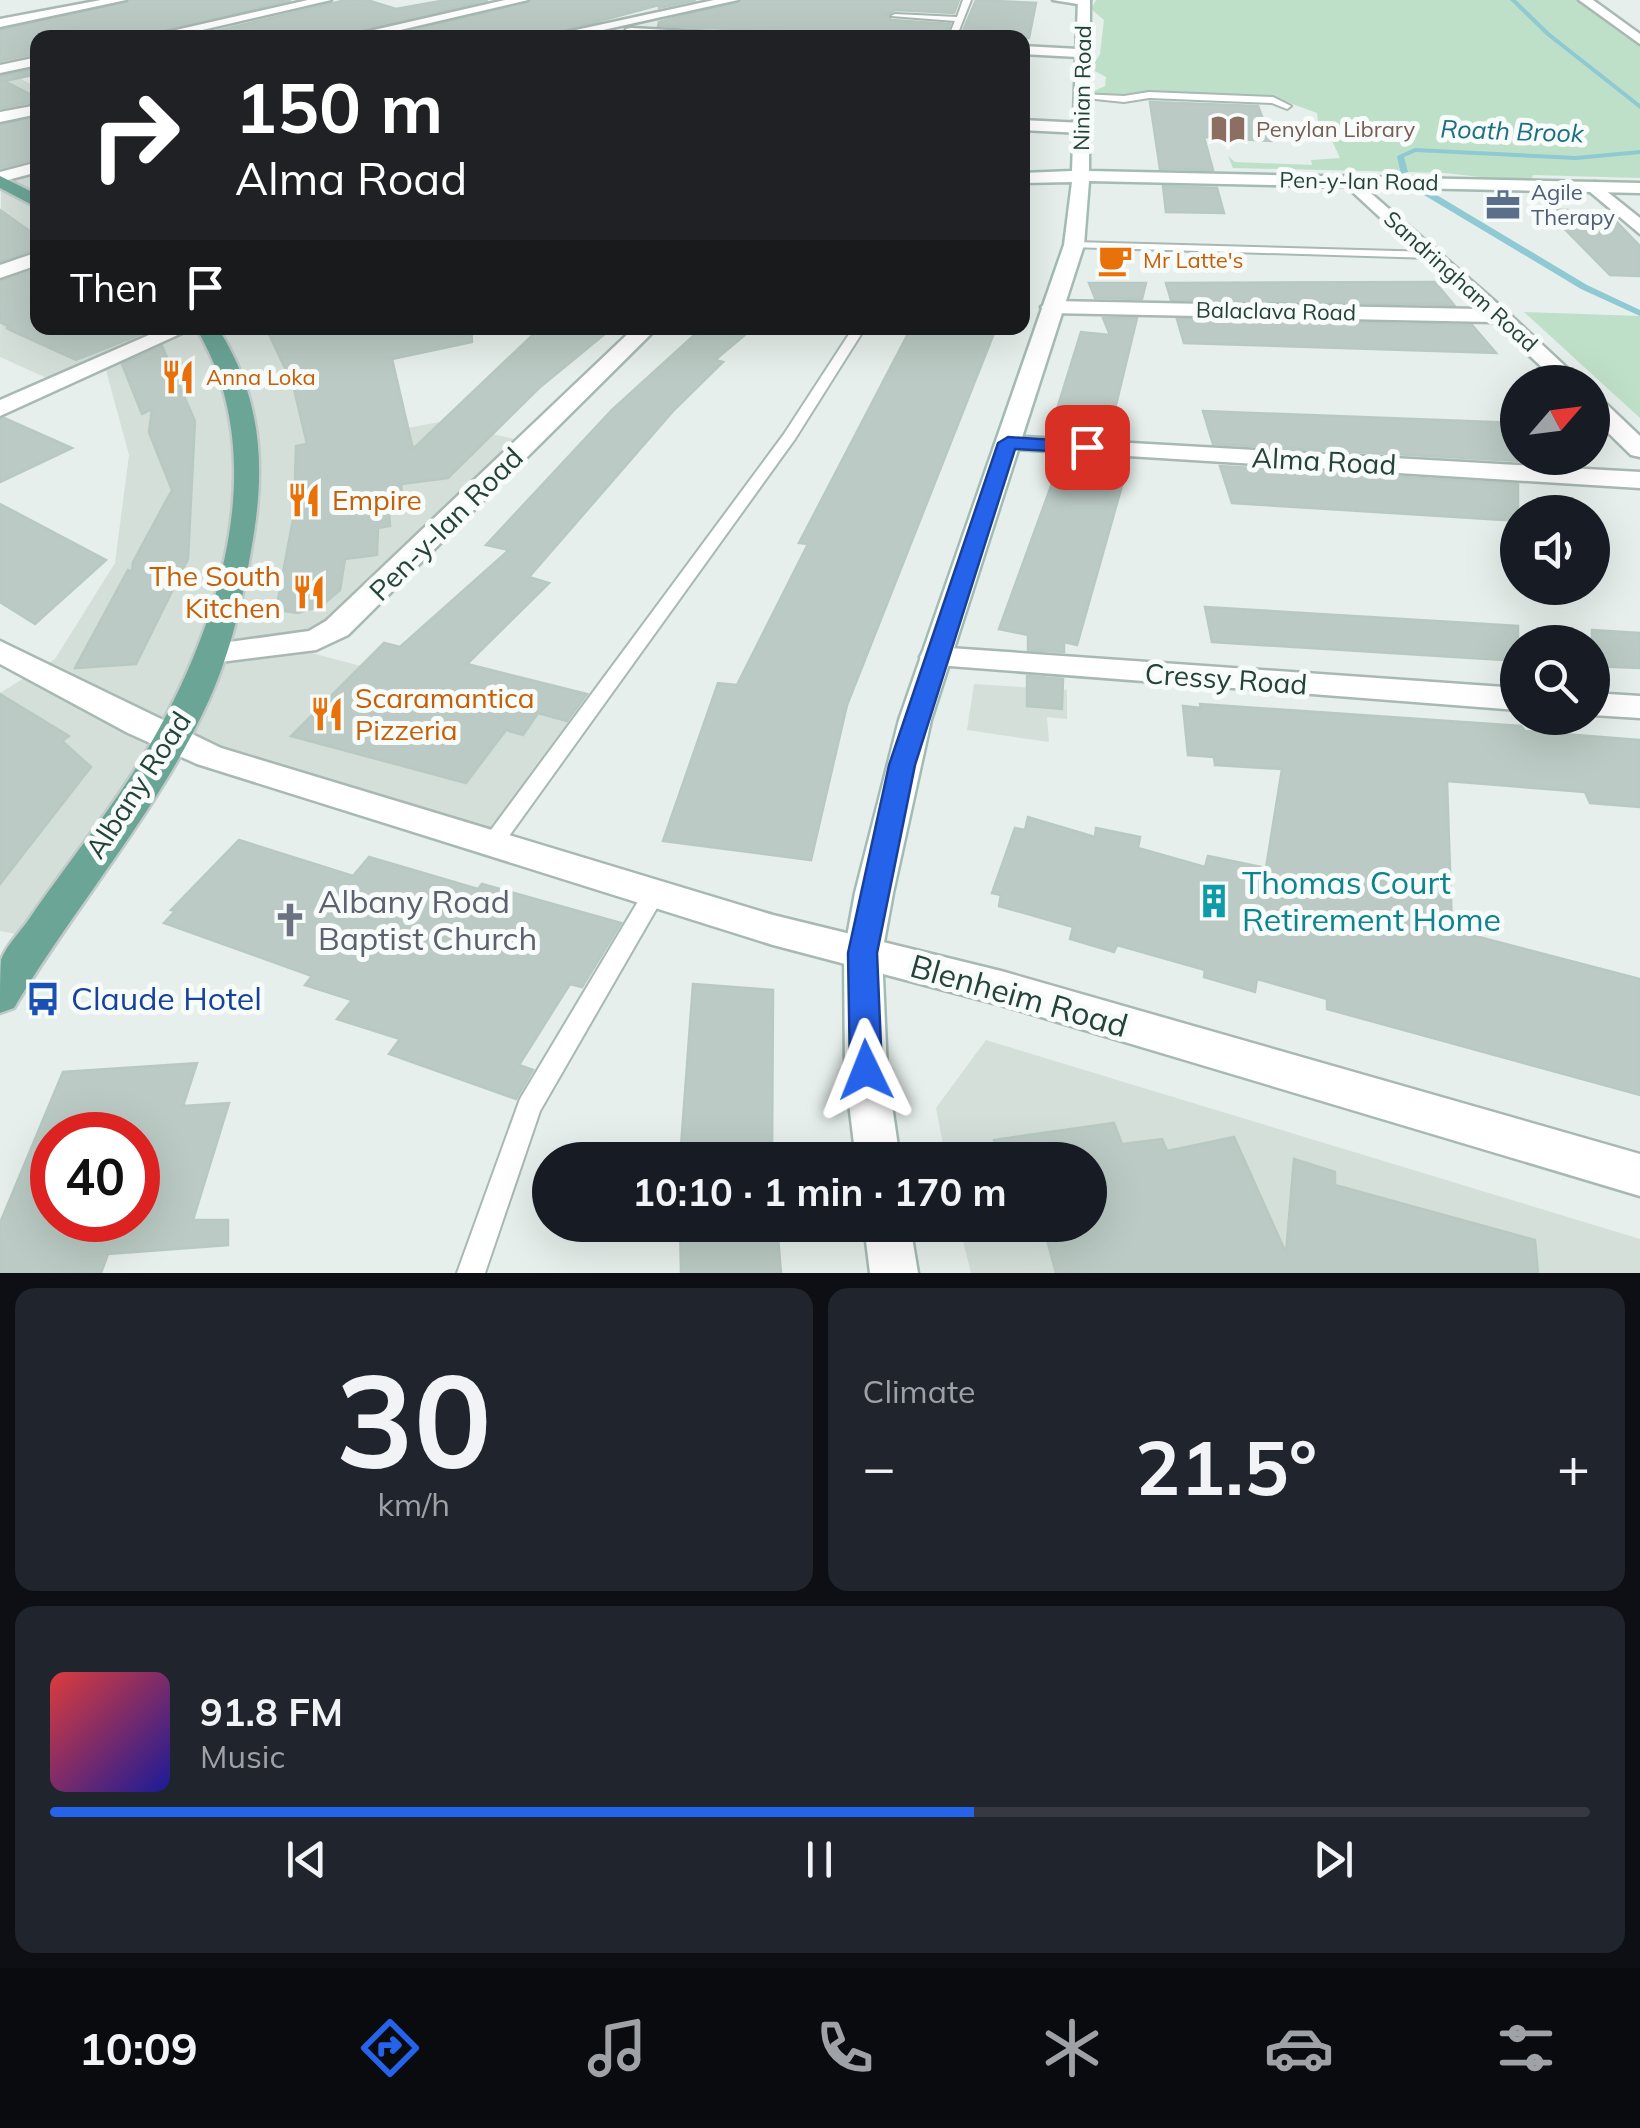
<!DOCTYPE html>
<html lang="en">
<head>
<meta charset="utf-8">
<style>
	:root { --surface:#171b24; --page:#20242c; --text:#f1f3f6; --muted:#9ea1a6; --line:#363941; --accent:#2563eb }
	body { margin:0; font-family:Mulish,sans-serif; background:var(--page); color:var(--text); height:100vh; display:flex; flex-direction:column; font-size:38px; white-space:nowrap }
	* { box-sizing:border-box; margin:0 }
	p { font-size:32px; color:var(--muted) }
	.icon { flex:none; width:55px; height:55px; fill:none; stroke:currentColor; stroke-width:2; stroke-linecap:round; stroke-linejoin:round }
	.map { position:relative; height:1273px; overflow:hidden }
	.drawer { display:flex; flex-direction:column; gap:15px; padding:15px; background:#0d0f14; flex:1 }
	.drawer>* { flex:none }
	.banner { position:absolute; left:30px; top:30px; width:1000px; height:305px; border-radius:20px; box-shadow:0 10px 40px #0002; background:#202124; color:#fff; overflow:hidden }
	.needle { width:65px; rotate:62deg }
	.tools { position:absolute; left:1500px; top:365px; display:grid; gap:20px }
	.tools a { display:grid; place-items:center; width:110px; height:110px; border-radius:50%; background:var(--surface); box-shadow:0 10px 40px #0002; font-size:50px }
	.speed { position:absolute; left:30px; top:1112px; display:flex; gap:20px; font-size:50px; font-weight:700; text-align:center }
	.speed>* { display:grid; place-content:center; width:130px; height:130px; border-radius:50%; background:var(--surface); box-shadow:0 10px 40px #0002; line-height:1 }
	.speed .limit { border:15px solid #d22; background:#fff; color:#111 }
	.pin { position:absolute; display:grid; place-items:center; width:85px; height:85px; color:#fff; margin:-42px; border-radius:20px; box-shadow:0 5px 15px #0006 }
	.me { position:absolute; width:110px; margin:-55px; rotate:358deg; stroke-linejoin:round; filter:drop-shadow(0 0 8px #0008) }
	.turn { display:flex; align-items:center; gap:35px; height:210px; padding:0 40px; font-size:45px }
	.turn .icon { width:130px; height:130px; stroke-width:2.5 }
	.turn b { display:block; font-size:70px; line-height:85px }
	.then { display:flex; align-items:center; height:95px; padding:0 40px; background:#0003; gap:20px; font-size:38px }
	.big { font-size:75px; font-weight:700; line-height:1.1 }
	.drawer .tile { flex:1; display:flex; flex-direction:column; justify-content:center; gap:15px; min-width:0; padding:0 35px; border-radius:20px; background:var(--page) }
	.drawer .dial { align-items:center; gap:0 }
	.dial b { font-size:130px; line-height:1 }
	.song { display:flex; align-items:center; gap:30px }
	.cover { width:120px; height:120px; border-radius:15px; background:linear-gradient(135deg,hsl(0 70% 55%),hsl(240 70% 35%)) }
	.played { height:10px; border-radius:5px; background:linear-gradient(90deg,var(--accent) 60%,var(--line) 60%) }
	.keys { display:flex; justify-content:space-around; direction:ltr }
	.heat { display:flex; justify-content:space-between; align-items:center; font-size:55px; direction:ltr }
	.drawer .tiles { flex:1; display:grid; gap:15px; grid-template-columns:1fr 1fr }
	.tile:last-child { grid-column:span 2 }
	.trip { position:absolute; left:532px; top:1142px; width:575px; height:100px; border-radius:50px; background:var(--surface); box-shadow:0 10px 40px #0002; font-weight:700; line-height:100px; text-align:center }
	.tab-bar { display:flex; height:160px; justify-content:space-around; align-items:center; background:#090b0e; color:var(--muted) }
	.tab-bar .icon { width:70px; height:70px }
	.tab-bar .current { color:var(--accent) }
	.tab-bar b { font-size:45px; color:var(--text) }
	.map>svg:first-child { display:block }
	.built { fill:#d4dfda }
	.green { fill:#bfe0c8 }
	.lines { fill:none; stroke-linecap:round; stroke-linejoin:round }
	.stream { fill:#8ec9d4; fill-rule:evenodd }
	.building { fill:#bbcac4; stroke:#b8c9c2; stroke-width:2.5; fill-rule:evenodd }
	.lane-casing { stroke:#a8b8b2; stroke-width:4 }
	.street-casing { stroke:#a8b8b2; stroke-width:5 }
	.secondary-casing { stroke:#a4bbb3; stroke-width:5 }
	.primary-casing { stroke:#c2cac8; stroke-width:5 }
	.lane { fill:#fff; fill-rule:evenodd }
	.street { fill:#fff; fill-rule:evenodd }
	.secondary { fill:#fff; fill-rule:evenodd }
	.primary { fill:#6aa596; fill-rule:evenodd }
	.route { fill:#2563eb; stroke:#184099; stroke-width:2.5 }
	.labels { text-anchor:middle; stroke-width:10; stroke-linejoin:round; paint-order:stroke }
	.far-street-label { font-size:22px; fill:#24423a; stroke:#f7fbf9 }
	.far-education-label { font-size:22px; fill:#785e54; stroke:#f7fbf9; text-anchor:start }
	.far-service-label { font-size:22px; fill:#4e5e75; stroke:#f7fbf9; text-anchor:start }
	.far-food-label { font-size:22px; fill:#c56008; stroke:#f7fbf9; text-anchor:start }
	.far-water-label { font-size:25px; font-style:italic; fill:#1c6f80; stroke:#f7fbf9 }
	.street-label { font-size:28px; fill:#24423a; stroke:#f7fbf9 }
	.food-label { font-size:28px; fill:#c56008; stroke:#f7fbf9; text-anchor:start }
	.near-culture-label { font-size:32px; fill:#0d838f; stroke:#f7fbf9; text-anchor:start }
	.near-worship-label { font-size:32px; fill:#5b616d; stroke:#f7fbf9; text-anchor:start }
	.near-street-label { font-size:32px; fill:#24423a; stroke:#f7fbf9 }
	.near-transit-label { font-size:32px; fill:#164399; stroke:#f7fbf9; text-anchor:start }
</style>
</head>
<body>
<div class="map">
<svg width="1640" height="1273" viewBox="0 0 1640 1273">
	<rect width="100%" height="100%" fill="#e6efeb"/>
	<g class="built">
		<path d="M2,68L37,88L38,328H354L407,428L440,422L528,442L337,628L282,645L578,724L492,844L171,741L37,938L0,931V693L55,659L115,563L129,455L104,363L58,383L0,357Z"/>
		<path d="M974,684L1067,690V719L1047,717L1049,742L967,730Z"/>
		<path d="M986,1040L1640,1239V1273H971L959,1225H1090V1160H946L936,1108Z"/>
	</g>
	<g class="green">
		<path d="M1096,0H1578L1595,6L1599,16L1612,18L1624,36L1640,40V178L1533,175L1530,183L1446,173L1233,168L1228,156L1235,162L1312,165L1311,160L1340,158L1327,130L1318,121L1317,113L1276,98H1111L1092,92L1105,86L1106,77L1095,71L1094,64L1100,54L1104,20L1091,9Z"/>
		<path d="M1524,312L1640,316V418Z"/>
	</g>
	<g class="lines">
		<g class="stream">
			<path d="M1510,0H1516L1550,33L1640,104V109L1546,35Z"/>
			<path d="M1415,148L1576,156L1640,150V154L1576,160L1416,152L1404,157L1408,172L1401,174L1397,156Z"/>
			<path d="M1424,191H1430L1587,285L1640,310V316L1581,289L1424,195Z"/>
		</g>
	</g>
	<g class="building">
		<path d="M130,0H291L138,38H38V53L0,61V30Z"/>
		<path d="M346,0H367L396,9L446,0H488L336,38H187Z"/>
		<path d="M532,0H696L659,8V5L536,38H385Z"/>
		<path d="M742,0H959L954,13L895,10L887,15L891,20L950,24L945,38L658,26L659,22Z"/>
		<path d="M976,0L1036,3L1029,38H960Z"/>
		<path d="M38,69V74L4,81L38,98V101L0,108V76Z"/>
		<path d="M1150,102L1258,106L1271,141L1204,137L1213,170L1160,169Z"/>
		<path d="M38,118V158L0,168V125Z"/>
		<path d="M1163,186L1217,188L1224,213L1166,212Z"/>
		<path d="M1545,209L1607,212L1640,246V276L1610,275Z"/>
		<path d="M0,210L38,237V249L0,261Z"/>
		<path d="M38,269V328L154,329L76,360L6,328H11L0,322V281Z"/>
		<path d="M1435,282L1454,305L1171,300L1166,283Z"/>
		<path d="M1089,283H1146L1142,299L1095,298Z"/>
		<path d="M1103,318H1137L1108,438L1069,436L1074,425L1053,422L1081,332L1110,335Z"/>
		<path d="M1177,319L1472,325L1496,353L1184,343Z"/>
		<path d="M266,328H471L472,342L392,359L413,449L540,328H612L539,388L448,478L401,484L402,495L388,497L390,526L378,528L377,555L345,559L340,590L321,606L298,613L276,610L294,514L296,446L307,444L293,385Z"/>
		<path d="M702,328H753L715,360L723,362L674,410L529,577L549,583L467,664L587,694L567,721L538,713L523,735L506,730L466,783L291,736L384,643L400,647L509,550L486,545L612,410Z"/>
		<path d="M911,328H996L847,705L811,860L663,841L718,683L737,685L808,544L799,543Z"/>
		<path d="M162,346L195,421L188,559L136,664L75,668L128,570L132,572L133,562L172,490L149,432L152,409L142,414L122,364Z"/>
		<path d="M1203,411L1518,423V461L1213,444Z"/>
		<path d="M4,418L72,448L0,482V420Z"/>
		<path d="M1062,456L1104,458L1099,477L1123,482L1077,645L1064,642V652L1028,650V635L999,629Z"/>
		<path d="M1220,466L1518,484V521L1232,503Z"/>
		<path d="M0,504L106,560L35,624L0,602Z"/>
		<path d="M1205,607L1518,626V661L1212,642Z"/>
		<path d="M1592,630L1640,633V668L1592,666Z"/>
		<path d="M1027,676L1063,679L1062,709L1027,706Z"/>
		<path d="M0,694L69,736L62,741L91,767L0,884Z"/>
		<path d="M1200,704L1521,726L1525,731L1640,740V807L1590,803L1585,792L1447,781L1452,930L1640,979V1095L1327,1009V999L1257,979L1255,992L1204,977L1205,970L1117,945L1114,952L1070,939L1073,927L999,906L1001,895L992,893L1015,828L1025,830L1028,817L1095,837L1096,828L1140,837L1138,848L1205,867L1208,856L1266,868L1282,769L1215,765L1214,757L1188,755L1183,706L1201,708Z"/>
		<path d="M239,840L353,876L369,857L478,889L482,884L621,923L582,987L570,984L519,1065L533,1070L516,1099L389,1054L400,1039L337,1019L352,1000L305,985L312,976L164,923L175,911L171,910Z"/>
		<path d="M693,984L773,990L772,1160H680Z"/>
		<path d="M197,1063L183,1106L229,1103L193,1220H228V1245L108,1254L101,1273H0V1223L63,1072ZM52,1135H138V1220H52Z"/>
		<path d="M1114,1123L1122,1144L1162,1139L1167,1151L1234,1137L1286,1253L1294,1159L1335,1172V1185L1535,1240L1538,1273H1056L1043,1225H1090V1160H996L994,1140Z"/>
		<path d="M680,1225H777L781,1273H681Z"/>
	</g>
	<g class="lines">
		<g class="lane-casing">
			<g id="lane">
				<path d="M963,0H971L956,38H948L955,21L891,16L895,14L957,17Z"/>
				<path d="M1149,92L1273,97L1291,106L1287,109L1272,103L1149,98L1124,102L1076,97L1080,94L1124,96Z"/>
				<path d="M1074,242L1432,252L1438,255L1432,258L1070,247L1068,245Z"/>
				<path d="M853,328H865L795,439L499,850L492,852L485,850L482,844L485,838L784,434Z"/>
				<path d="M654,886L662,888L665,894L540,1111L485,1273H457L520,1099L646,888Z"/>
			</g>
		</g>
		<g class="street-casing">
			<g id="street">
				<path d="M101,0H126L0,27V19Z"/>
				<path d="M308,0H331L168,38H141Z"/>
				<path d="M505,0H528L366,38H339Z"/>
				<path d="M714,0H738L567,38H539Z"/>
				<path d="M1053,0H1089L1090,1L1084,5Z"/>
				<path d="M1579,0H1593L1640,34V44Z"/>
				<path d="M631,28L742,34L748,38L626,35V29Z"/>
				<path d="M1022,46L1078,49L1085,53L1078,57L1022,54Z"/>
				<path d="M38,57V65L0,73V65Z"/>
				<path d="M38,105V114L0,122V112Z"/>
				<path d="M1022,120L1082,123L1090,128L1082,133L1022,130Z"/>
				<path d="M38,162V172L0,182V172Z"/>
				<path d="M1350,175L1507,312L1582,382H1558L1493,322L1051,313L1041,307L1051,301L1479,309L1344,184V176Z"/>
				<path d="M1595,182L1640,218V234L1589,191V183Z"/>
				<path d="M38,252V265L0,278V265Z"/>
				<path d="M165,328H193L0,416V400Z"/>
				<path d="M634,328H657L348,635L316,650L212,663L201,660L197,653L201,646L309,631L326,621Z"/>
				<path d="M1592,396L1600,398L1640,436V457L1631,455L1592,417Z"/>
				<path d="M1008,436L1640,472V488L999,448L996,443L999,438Z"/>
				<path d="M0,641L221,748L773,915L1001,971L1640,1154V1196L1001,1005L773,945L197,764L128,733L0,664Z"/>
				<path d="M935,647L1518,688V710L924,664L920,657L924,650Z"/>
				<path d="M1592,693L1640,696V718L1592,715Z"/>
			</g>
		</g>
		<g class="secondary-casing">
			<g id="secondary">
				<path d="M1078,0H1090L1089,171L1640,183V193L1089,181L1084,245L931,720L893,893L882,953L887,1071L900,1160H856L845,1071L844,953L855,893L899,720L1064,245L1072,182L1022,183V173L1072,171Z"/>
				<path d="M864,1225H910L918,1273H870Z"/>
			</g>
		</g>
		<g class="primary-casing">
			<g id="primary">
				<path d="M0,176L38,195V208L0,188Z"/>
				<path d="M196,328H218C260,395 266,461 253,539C244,594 232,649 209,700C159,810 76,904 14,1008L0,1013C0,997 0,974 1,960C6,946 19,933 27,922C54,882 84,844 112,804C202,677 285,475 196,328Z"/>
			</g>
		</g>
		<use href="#lane" class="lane"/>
		<use href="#street" class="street"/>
		<use href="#secondary" class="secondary"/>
		<use href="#primary" class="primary"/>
	</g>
	<path class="route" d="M1008,437L1087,442L1096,447L1087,453L1015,449L915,765L877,953L882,1070L878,1080L866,1085L855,1080L850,1070L848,953L889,765L998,443Z"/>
	<defs>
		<g id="library-bare" transform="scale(2.7)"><path d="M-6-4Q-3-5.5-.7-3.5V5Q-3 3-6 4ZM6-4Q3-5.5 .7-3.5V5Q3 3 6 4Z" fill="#8d6e63" stroke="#f7fbf9" stroke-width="2.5" paint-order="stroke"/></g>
		<g id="office-bare" transform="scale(2.7)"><path d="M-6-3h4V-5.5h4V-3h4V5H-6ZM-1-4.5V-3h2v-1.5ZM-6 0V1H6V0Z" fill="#5c6f8a" stroke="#f7fbf9" stroke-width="2.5" paint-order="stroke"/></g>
		<g id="cafe-bare" transform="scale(2.7)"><path d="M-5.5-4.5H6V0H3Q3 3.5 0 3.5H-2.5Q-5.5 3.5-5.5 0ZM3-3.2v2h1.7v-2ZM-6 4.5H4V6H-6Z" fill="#e8710a" stroke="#f7fbf9" stroke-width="2.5" paint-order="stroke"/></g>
		<g id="restaurant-bare" transform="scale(2.7)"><path d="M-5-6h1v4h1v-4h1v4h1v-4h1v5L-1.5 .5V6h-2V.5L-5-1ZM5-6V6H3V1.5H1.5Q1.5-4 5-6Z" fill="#e8710a" stroke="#f7fbf9" stroke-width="2.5" paint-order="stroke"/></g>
		<g id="building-bare" transform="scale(2.7)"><path d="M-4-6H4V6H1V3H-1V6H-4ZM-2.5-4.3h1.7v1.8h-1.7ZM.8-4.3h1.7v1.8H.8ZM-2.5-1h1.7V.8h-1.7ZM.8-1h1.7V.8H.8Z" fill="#0f9aa8" stroke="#f7fbf9" stroke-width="2.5" paint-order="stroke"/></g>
		<g id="church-bare" transform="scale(2.7)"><path d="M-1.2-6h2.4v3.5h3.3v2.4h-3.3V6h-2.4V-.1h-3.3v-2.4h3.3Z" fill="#6b7280" stroke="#f7fbf9" stroke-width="2.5" paint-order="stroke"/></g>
		<g id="bus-bare" transform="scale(2.7)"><path d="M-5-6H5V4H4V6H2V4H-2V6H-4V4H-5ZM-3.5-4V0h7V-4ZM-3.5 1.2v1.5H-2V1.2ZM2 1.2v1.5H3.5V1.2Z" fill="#1a4fb4" stroke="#f7fbf9" stroke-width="2.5" paint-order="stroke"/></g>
	</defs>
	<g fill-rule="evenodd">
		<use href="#library-bare" x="1228" y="129"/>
		<use href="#office-bare" x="1503" y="205"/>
		<use href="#cafe-bare" x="1115" y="260"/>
		<use href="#restaurant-bare" x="178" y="377"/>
		<use href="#restaurant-bare" x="304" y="500"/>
		<use href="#restaurant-bare" x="309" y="592"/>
		<use href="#restaurant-bare" x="327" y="714"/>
		<use href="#building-bare" x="1214" y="901"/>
		<use href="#church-bare" x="290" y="920"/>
		<use href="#bus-bare" x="43" y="999"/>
	</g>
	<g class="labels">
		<g class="far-street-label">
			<text transform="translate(1082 88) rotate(-89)" y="8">Ninian Road</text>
			<text transform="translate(1359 181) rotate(1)" y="8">Pen-y-lan Road</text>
			<text transform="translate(1461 281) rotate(42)" y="8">Sandringham Road</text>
			<text transform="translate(1276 311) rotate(1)" y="8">Balaclava Road</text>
		</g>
		<g class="far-education-label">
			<text x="1256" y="137">Penylan Library</text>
		</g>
		<g class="far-service-label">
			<text x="1531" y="200">Agile<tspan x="1531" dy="25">Therapy</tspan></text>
		</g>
		<g class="far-food-label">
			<text x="1143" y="268">Mr Latte's</text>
			<text x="206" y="385">Anna Loka</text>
		</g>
		<g class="far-water-label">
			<text transform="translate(1512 131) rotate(2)" y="9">Roath Brook</text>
		</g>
		<g class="street-label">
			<text transform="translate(1324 461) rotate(3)" y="10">Alma Road</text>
			<text transform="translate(446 524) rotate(-45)" y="10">Pen-y-lan Road</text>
			<text transform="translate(1226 679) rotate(4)" y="10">Cressy Road</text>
			<text transform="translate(138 785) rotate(-57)" y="10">Albany Road</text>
		</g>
		<g class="food-label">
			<text x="332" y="510">Empire</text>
			<text x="281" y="586" text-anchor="end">The South<tspan x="281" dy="32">Kitchen</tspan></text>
			<text x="355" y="708">Scaramantica<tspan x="355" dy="32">Pizzeria</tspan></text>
		</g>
		<g class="near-culture-label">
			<text x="1242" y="894">Thomas Court<tspan x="1242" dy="37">Retirement Home</tspan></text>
		</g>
		<g class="near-worship-label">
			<text x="318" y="913">Albany Road<tspan x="318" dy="37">Baptist Church</tspan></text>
		</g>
		<g class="near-street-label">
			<text transform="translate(1019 996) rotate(16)" y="11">Blenheim Road</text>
		</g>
		<g class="near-transit-label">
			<text x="71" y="1010">Claude Hotel</text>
		</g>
	</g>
</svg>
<div class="tools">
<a><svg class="needle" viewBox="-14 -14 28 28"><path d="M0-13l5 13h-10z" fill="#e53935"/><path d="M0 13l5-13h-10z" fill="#9ea1a6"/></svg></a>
<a><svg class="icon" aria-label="sound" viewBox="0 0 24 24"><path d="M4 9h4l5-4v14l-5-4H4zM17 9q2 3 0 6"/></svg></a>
<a><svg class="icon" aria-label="search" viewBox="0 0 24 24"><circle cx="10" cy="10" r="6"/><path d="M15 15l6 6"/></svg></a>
</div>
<div class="speed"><div class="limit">40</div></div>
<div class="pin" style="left:1087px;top:447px;background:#d93025"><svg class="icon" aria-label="arrive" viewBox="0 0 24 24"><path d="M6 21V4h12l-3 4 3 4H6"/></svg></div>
<svg class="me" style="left:866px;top:1070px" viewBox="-20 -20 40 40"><path d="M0-17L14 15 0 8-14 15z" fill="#2563eb" stroke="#fff" stroke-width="4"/></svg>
<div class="trip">10:10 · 1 min · 170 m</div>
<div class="banner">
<div class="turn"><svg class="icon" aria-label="right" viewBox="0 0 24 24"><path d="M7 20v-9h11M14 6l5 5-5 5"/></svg><div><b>150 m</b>Alma Road</div></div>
<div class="then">Then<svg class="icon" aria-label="arrive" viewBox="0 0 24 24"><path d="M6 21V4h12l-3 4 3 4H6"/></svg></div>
</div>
</div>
<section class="drawer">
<div class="tiles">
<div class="tile dial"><b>30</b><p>km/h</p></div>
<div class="tile"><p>Climate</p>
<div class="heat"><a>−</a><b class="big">21.5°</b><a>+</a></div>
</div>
<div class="tile">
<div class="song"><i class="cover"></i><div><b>91.8 FM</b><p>Music</p></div></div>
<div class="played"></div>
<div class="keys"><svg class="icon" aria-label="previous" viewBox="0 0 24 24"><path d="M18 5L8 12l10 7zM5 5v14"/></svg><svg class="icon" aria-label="pause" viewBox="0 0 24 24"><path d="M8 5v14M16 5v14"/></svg><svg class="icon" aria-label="next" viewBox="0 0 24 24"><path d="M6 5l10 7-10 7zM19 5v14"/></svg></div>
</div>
</div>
</section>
<nav class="tab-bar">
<b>10:09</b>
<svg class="icon current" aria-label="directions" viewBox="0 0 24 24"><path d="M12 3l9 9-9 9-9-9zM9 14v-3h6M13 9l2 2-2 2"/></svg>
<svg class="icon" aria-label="music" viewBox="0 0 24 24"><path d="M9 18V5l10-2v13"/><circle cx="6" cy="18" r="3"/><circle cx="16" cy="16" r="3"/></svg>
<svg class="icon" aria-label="phone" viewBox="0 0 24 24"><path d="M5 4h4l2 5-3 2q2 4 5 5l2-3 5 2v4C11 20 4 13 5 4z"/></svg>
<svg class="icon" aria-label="climate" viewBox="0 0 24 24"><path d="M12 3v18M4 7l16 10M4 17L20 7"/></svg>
<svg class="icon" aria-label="car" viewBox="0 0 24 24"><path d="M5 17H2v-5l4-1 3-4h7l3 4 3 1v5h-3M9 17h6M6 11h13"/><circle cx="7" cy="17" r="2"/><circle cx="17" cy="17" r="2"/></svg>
<svg class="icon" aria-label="filters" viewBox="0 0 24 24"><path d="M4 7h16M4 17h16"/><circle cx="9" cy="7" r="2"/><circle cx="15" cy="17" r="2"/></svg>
</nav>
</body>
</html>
